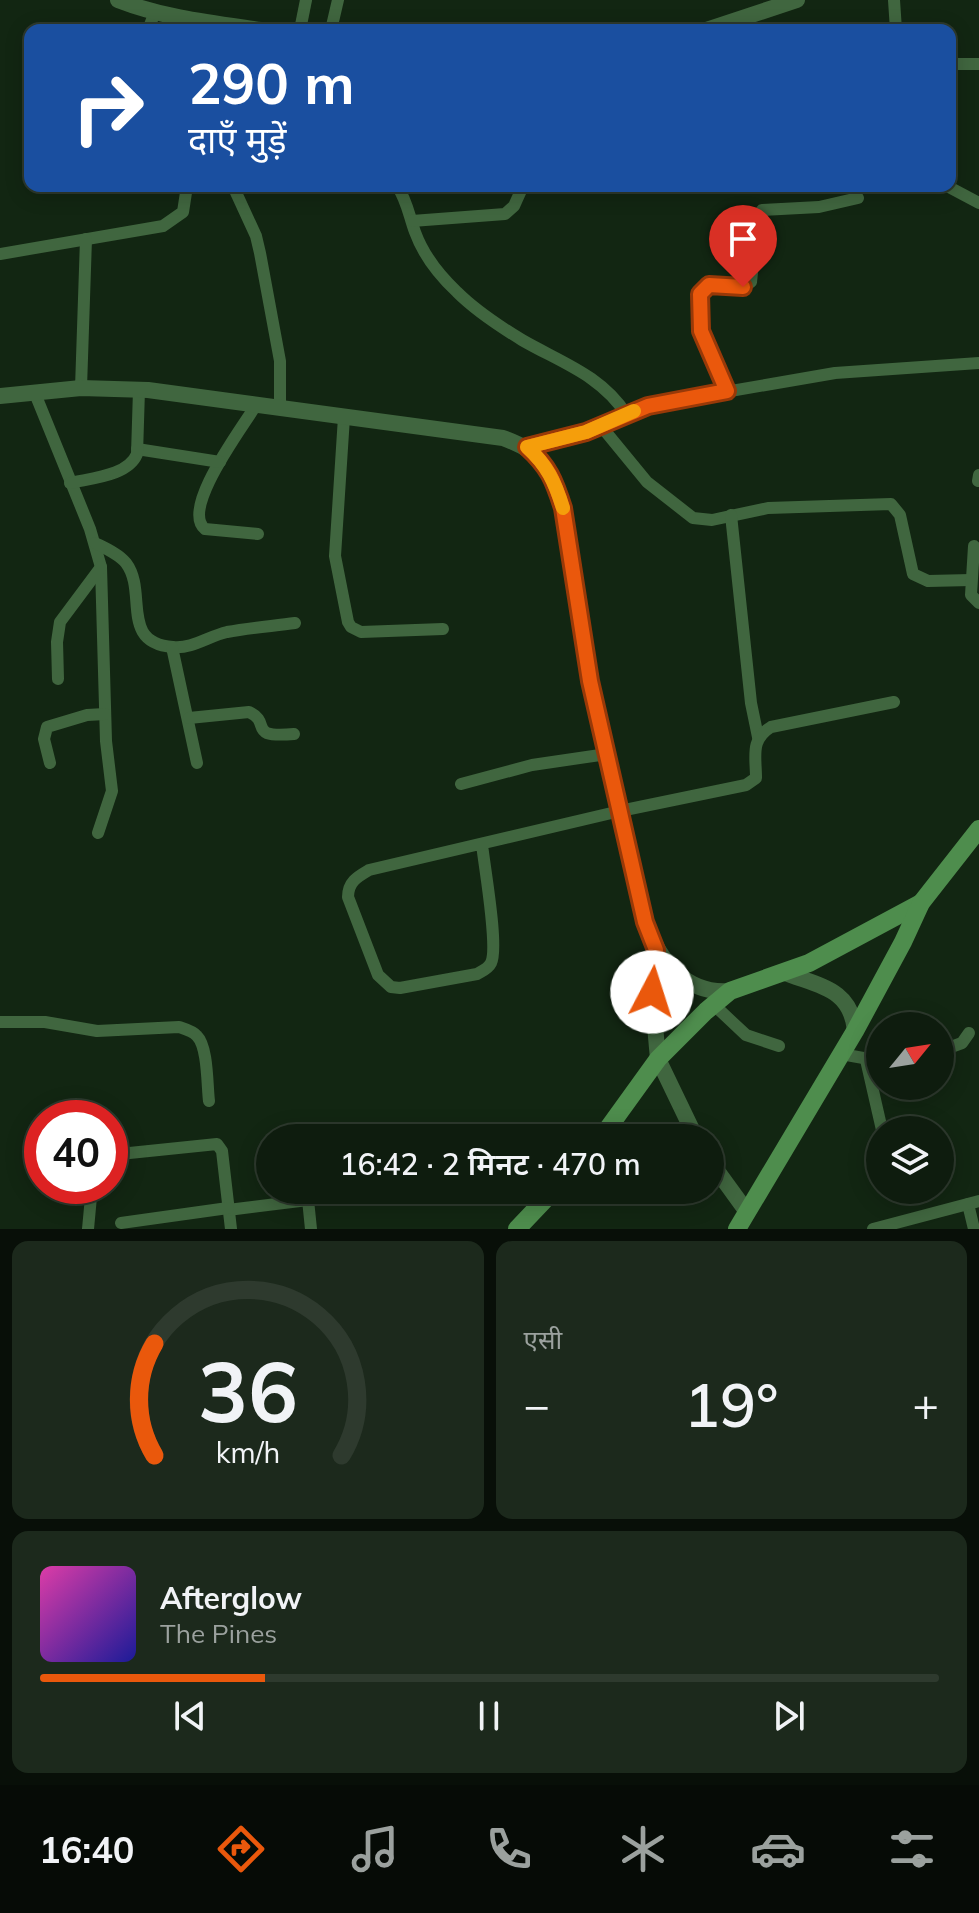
<!DOCTYPE html>
<html lang="hi">
<head>
<meta charset="utf-8">
<style>
	:root { --surface:#0e1c0e; --page:#1c291c; --text:#f1f3f6; --muted:#9ba19e; --line:#2e3a2e; --accent:#ea580c }
	body { margin:0; font-family:Mulish,"Noto Sans Devanagari",sans-serif; background:var(--page); color:var(--text); height:100vh; display:flex; flex-direction:column; font-size:30px; white-space:nowrap }
	* { box-sizing:border-box; margin:0 }
	p { font-size:26px; color:var(--muted) }
	.icon { flex:none; width:44px; height:44px; fill:none; stroke:currentColor; stroke-width:2; stroke-linecap:round; stroke-linejoin:round }
	.map { position:relative; height:1229px; overflow:hidden }
	.drawer { display:flex; flex-direction:column; gap:12px; padding:12px; background:#080f08; flex:1 }
	.drawer>* { flex:none }
	.top-card { position:absolute; left:24px; top:24px; width:932px; height:168px; border-radius:16px; box-shadow:0 4px 20px #0003,0 0 0 2px var(--line); background:#1a4fa0; color:#fff; overflow:hidden }
	.needle { width:52px; rotate:60deg }
	.fabs { position:absolute; left:866px; top:1012px; display:grid; gap:16px }
	.fabs a { display:grid; place-items:center; width:88px; height:88px; border-radius:50%; background:var(--surface); box-shadow:0 4px 20px #0003,0 0 0 2px var(--line); font-size:40px }
	.speed { position:absolute; left:24px; top:1100px; display:flex; gap:16px; font-size:40px; font-weight:700; text-align:center }
	.speed>* { display:grid; place-content:center; width:104px; height:104px; border-radius:50%; background:var(--surface); box-shadow:0 4px 20px #0003,0 0 0 2px var(--line); line-height:1 }
	.speed .limit { border:12px solid #d22; background:#fff; color:#111 }
	.pin { position:absolute; display:grid; place-items:center; width:68px; height:68px; color:#fff; margin:-82px -34px; border-radius:50% 50% 50% 0; rotate:-45deg; box-shadow:0 0 8px #0007 }
	.pin .icon { rotate:45deg }
	.me { position:absolute; width:88px; margin:-44px; rotate:5deg; stroke-linejoin:round; filter:drop-shadow(0 0 6px #0008) }
	.turn { display:flex; align-items:center; gap:28px; height:168px; padding:0 32px; font-size:36px }
	.turn .icon { width:104px; height:104px; stroke-width:2.5 }
	.turn b { display:block; font-size:56px; line-height:68px }
	.big { font-size:60px; font-weight:600; line-height:1.1 }
	.drawer .card { flex:1; display:flex; flex-direction:column; justify-content:center; gap:12px; min-width:0; padding:0 28px; border-radius:16px; background:var(--page) }
	.drawer .dial { align-items:center; gap:0 }
	.dial svg { height:208px; overflow:visible; fill:none; stroke:var(--line); stroke-width:7; stroke-linecap:round; text-anchor:middle }
	.dial text { fill:var(--text); stroke:none }
	.song { display:flex; align-items:center; gap:24px }
	.cover { width:96px; height:96px; border-radius:12px; background:linear-gradient(135deg,hsl(320 70% 55%),hsl(240 70% 35%)) }
	.played { height:8px; border-radius:4px; background:linear-gradient(90deg,var(--accent) 25%,var(--line) 25%) }
	.keys { display:flex; justify-content:space-around; direction:ltr }
	.heat { display:flex; justify-content:space-between; align-items:center; font-size:44px; direction:ltr }
	.drawer .tiles { flex:1; display:grid; gap:12px; grid-template-columns:1fr 1fr }
	.card:last-child { grid-column:span 2 }
	.trip { position:absolute; left:256px; top:1124px; width:468px; height:80px; border-radius:40px; background:var(--surface); box-shadow:0 4px 20px #0003,0 0 0 2px var(--line); font-weight:600; line-height:80px; text-align:center }
	.menu { display:flex; height:128px; justify-content:space-around; align-items:center; background:#060b06; color:var(--muted) }
	.menu .icon { width:56px; height:56px }
	.menu .on { color:var(--accent) }
	.menu b { font-size:36px; color:var(--text) }
	.map>svg:first-child { display:block }
	.lines { fill:none; stroke-linecap:round; stroke-linejoin:round }
	.minor { stroke:#40663f; stroke-width:12 }
	.tertiary { stroke:#40663f; stroke-width:16 }
	.secondary { stroke:#4e8d4d; stroke-width:18 }
	.route-casing { stroke:#983908; stroke-width:20 }
	.route { stroke:#ea580c; stroke-width:14 }
	.slow { stroke:#f59e0b; stroke-width:14 }
</style>
</head>
<body>
<div class="map">
<svg width="979" height="1229" viewBox="0 0 979 1229">
	<rect width="100%" height="100%" fill="#122612"/>
	<g class="lines">
		<g class="minor">
			<path d="M894,0L896,30"/>
			<path d="M148,30L155,12"/>
			<path d="M300,30L306,0"/>
			<path d="M331,30L338,0"/>
			<path d="M950,64H979"/>
			<path d="M950,84V145"/>
			<path d="M233,186L256,236L260,253L280,361V408"/>
			<path d="M397,186C407,200 409,216 415,232C423,254 440,276 457,292C476,311 499,326 522,340C560,362 601,375 626,414"/>
			<path d="M947,186L979,203"/>
			<path d="M412,221L505,214L514,206L523,186"/>
			<path d="M0,254L163,226L183,212L187,186"/>
			<path d="M81,388L86,239"/>
			<path d="M34,391L90,529L101,567L106,741L112,791L98,833"/>
			<path d="M727,391L701,331V290C716,280 735,291 751,282L758,217L762,210L819,207L858,198"/>
			<path d="M256,405C243,427 180,509 205,529L258,534"/>
			<path d="M344,417L335,556L348,622L351,627L361,632L443,629"/>
			<path d="M601,426L647,482L693,518L712,520L768,508L891,504L900,515L913,574L928,581L971,580"/>
			<path d="M527,447L586,432L626,414L667,402L835,373L979,363"/>
			<path d="M137,449L220,462"/>
			<path d="M978,481L979,475"/>
			<path d="M70,483C91,478 128,476 137,454L139,390"/>
			<path d="M731,515L751,703L758,737"/>
			<path d="M95,543C105,548 119,554 126,563C148,592 119,643 173,647C192,649 209,636 227,632C249,628 273,626 295,623"/>
			<path d="M974,546L971,595L979,603"/>
			<path d="M172,647L197,763"/>
			<path d="M58,679L57,642L60,622L101,567"/>
			<path d="M189,718L249,712C273,723 245,738 294,734"/>
			<path d="M50,763L44,739L47,727L87,715L105,714"/>
			<path d="M461,784L532,765L607,754"/>
			<path d="M482,844C484,865 499,947 491,963C488,969 482,971 477,974L400,988L391,987L378,975L348,897C348,882 357,877 369,870L620,811L746,785L756,778C756,756 750,740 771,727L894,702"/>
			<path d="M714,1005L746,1035L779,1046"/>
			<path d="M0,1022H45L97,1031L179,1027C185,1029 193,1031 197,1036C208,1047 207,1085 209,1101"/>
			<path d="M940,1051L962,1043L969,1033"/>
			<path d="M841,1054L880,1061"/>
			<path d="M866,1060L882,1130"/>
			<path d="M110,1155L217,1144L222,1151L231,1229"/>
			<path d="M307,1190L311,1229"/>
			<path d="M968,1204L974,1229"/>
			<path d="M228,1210L308,1200"/>
			<path d="M121,1223L228,1208"/>
			<path d="M88,1229L92,1186"/>
			<path d="M873,1229L979,1201"/>
		</g>
		<g class="tertiary">
			<path d="M118,0C164,18 212,23 261,30"/>
			<path d="M706,30L797,0"/>
			<path d="M0,396L81,388L148,390L503,438C544,453 551,467 563,508L590,681L645,922C659,959 685,995 730,991"/>
			<path d="M656,950L652,992L658,1059L696,1138"/>
			<path d="M783,972C817,986 851,987 855,1031"/>
			<path d="M710,1161L747,1212"/>
		</g>
		<g class="secondary">
			<path d="M601,1138L658,1059L706,1011L730,991L809,963L921,903"/>
			<path d="M517,1229L554,1190"/>
			<path d="M737,1229L855,1031L903,942L921,903L979,829"/>
		</g>
	</g>
	<g class="lines">
		<g class="route-casing">
			<path id="route" d="M652,992L656,950L645,922L590,681L563,508C554,480 549,467 527,447L586,432L648,406L727,391L701,331L700,294L709,285L743,287"/>
		</g>
		<use href="#route" class="route"/>
		<path class="slow" d="M563,508C555,482 547,465 527,447L586,432L634,411"/>
	</g>
</svg>
<div class="fabs">
<a><svg class="needle" viewBox="-14 -14 28 28"><path d="M0-13l5 13h-10z" fill="#e53935"/><path d="M0 13l5-13h-10z" fill="#9ba19e"/></svg></a>
<a><svg class="icon" aria-label="layers" viewBox="0 0 24 24"><path d="M12 4l9 5-9 5-9-5zM3 14l9 5 9-5"/></svg></a>
</div>
<div class="speed"><div class="limit">40</div></div>
<div class="pin" style="left:743px;top:287px;background:#d93025"><svg class="icon" aria-label="arrive" viewBox="0 0 24 24"><path d="M6 21V4h12l-3 4 3 4H6"/></svg></div>
<svg class="me" style="left:652px;top:992px" viewBox="-20 -20 40 40"><circle r="19" fill="#fff"/><path d="M0-13L10 11 0 6-10 11z" fill="#ea580c"/></svg>
<div class="trip">16:42 · 2 मिनट · 470 m</div>
<div class="top-card">
<div class="turn"><svg class="icon" aria-label="right" viewBox="0 0 24 24"><path d="M7 20v-9h11M14 6l5 5-5 5"/></svg><div><b>290 m</b>दाएँ मुड़ें</div></div>
</div>
</div>
<section class="drawer">
<div class="tiles">
<div class="card dial"><svg viewBox="0 0 100 80">
<path d="M14 69A42 42 0 1 1 86 69"/>
<path d="M14 69A42 42 0 0 1 14 26" stroke="#ea580c"/>
<text x="50" y="56" font-size="32" font-weight="700">36</text>
<text x="50" y="72" font-size="11">km/h</text>
</svg></div>
<div class="card"><p>एसी</p>
<div class="heat"><a>−</a><b class="big">19°</b><a>+</a></div>
</div>
<div class="card">
<div class="song"><i class="cover"></i><div><b>Afterglow</b><p>The Pines</p></div></div>
<div class="played"></div>
<div class="keys"><svg class="icon" aria-label="previous" viewBox="0 0 24 24"><path d="M18 5L8 12l10 7zM5 5v14"/></svg><svg class="icon" aria-label="pause" viewBox="0 0 24 24"><path d="M8 5v14M16 5v14"/></svg><svg class="icon" aria-label="next" viewBox="0 0 24 24"><path d="M6 5l10 7-10 7zM19 5v14"/></svg></div>
</div>
</div>
</section>
<nav class="menu">
<b>16:40</b>
<svg class="icon on" aria-label="directions" viewBox="0 0 24 24"><path d="M12 3l9 9-9 9-9-9zM9 14v-3h6M13 9l2 2-2 2"/></svg>
<svg class="icon" aria-label="music" viewBox="0 0 24 24"><path d="M9 18V5l10-2v13"/><circle cx="6" cy="18" r="3"/><circle cx="16" cy="16" r="3"/></svg>
<svg class="icon" aria-label="phone" viewBox="0 0 24 24"><path d="M5 4h4l2 5-3 2q2 4 5 5l2-3 5 2v4C11 20 4 13 5 4z"/></svg>
<svg class="icon" aria-label="climate" viewBox="0 0 24 24"><path d="M12 3v18M4 7l16 10M4 17L20 7"/></svg>
<svg class="icon" aria-label="car" viewBox="0 0 24 24"><path d="M5 17H2v-5l4-1 3-4h7l3 4 3 1v5h-3M9 17h6M6 11h13"/><circle cx="7" cy="17" r="2"/><circle cx="17" cy="17" r="2"/></svg>
<svg class="icon" aria-label="filters" viewBox="0 0 24 24"><path d="M4 7h16M4 17h16"/><circle cx="9" cy="7" r="2"/><circle cx="15" cy="17" r="2"/></svg>
</nav>
</body>
</html>
